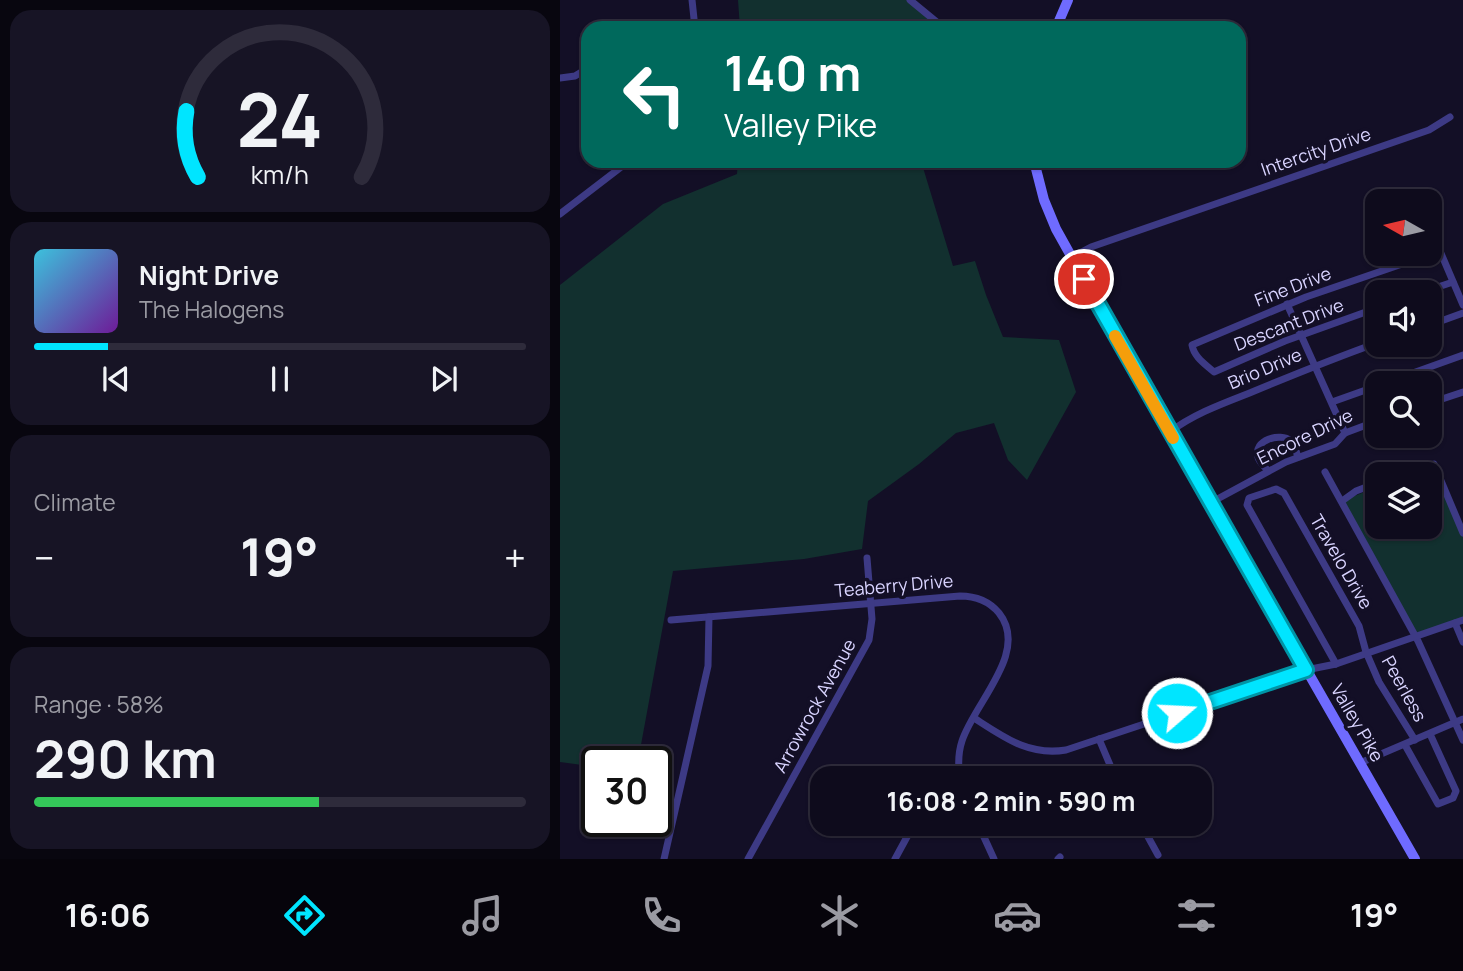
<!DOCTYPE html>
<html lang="en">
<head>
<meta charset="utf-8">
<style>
	:root { --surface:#0e0b1c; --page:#171425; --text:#f1f3f6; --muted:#9b9ba3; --line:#2e2b3b; --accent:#00e5ff }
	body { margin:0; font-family:Manrope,sans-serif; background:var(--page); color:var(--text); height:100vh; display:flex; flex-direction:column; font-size:26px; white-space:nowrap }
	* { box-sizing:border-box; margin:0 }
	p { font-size:23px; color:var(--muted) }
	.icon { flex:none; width:38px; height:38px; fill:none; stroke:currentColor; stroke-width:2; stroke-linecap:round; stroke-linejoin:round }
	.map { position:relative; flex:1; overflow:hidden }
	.side { display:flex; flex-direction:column; gap:10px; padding:10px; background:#08060f; width:560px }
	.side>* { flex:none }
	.top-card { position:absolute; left:21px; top:21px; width:665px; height:147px; border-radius:21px; box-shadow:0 2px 5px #0004,0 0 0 2px var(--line); background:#00695c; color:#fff; overflow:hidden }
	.needle { width:46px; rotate:278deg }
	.fabs { position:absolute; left:805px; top:189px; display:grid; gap:14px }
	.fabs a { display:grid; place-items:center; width:77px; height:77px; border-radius:14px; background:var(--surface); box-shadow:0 2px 5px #0004,0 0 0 2px var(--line); font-size:35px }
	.speed { position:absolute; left:21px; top:746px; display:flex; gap:14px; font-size:35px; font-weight:700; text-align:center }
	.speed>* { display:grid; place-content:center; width:91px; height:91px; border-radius:50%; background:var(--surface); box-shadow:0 2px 5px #0004,0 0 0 2px var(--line); line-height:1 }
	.speed .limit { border:4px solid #111; border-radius:10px; background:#fff; color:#111 }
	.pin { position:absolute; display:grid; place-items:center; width:60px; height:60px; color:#fff; margin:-30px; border:4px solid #fff; border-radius:50%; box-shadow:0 2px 7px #0007 }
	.me { position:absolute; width:77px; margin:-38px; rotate:71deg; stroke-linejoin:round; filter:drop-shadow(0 0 5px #0008) }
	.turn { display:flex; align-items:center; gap:24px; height:147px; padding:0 28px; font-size:32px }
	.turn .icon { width:91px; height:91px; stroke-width:2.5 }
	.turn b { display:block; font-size:49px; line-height:60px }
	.big { font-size:52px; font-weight:700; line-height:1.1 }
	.side .tile { flex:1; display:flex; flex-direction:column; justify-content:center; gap:10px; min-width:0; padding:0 24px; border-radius:21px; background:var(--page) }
	.side .dial { align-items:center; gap:0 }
	.dial svg { height:182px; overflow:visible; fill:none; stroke:var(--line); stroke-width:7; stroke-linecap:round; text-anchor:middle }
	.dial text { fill:var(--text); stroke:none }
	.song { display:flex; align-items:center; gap:21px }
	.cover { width:84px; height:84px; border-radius:10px; background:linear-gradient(135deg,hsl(190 70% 55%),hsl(280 70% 35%)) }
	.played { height:7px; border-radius:4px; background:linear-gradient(90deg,var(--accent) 15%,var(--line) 15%) }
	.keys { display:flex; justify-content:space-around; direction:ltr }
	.heat { display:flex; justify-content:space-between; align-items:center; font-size:38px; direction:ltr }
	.charge { height:10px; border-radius:5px; background:linear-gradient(90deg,#34c759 58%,var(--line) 0) }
	.trip { position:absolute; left:250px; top:766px; width:402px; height:70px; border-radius:21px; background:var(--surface); box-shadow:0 2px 5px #0004,0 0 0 2px var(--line); font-weight:700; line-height:70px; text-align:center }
	.tabs { display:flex; height:112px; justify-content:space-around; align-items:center; background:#06040b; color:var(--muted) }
	.tabs .icon { width:49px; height:49px }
	.tabs .selected { color:var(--accent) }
	.tabs b { font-size:32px; color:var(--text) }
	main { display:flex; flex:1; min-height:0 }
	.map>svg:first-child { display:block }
	.green { fill:#12302f }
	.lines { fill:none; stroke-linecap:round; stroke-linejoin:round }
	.street { stroke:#3d3a85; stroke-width:7 }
	.secondary { stroke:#6f6bff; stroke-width:10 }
	.route-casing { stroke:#0095a6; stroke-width:18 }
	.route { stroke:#00e5ff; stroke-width:12 }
	.slow { stroke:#f59e0b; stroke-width:12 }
	.labels { text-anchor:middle; stroke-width:7; stroke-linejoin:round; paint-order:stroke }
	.street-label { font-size:18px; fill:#d9d4ff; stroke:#130f26 }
</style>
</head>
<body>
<main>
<section class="side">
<div class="tile dial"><svg viewBox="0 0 100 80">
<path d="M14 69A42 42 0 1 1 86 69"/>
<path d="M14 69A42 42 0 0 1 9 40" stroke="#00e5ff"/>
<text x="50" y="56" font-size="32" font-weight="700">24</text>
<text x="50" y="72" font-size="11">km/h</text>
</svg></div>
<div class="tile">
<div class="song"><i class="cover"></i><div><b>Night Drive</b><p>The Halogens</p></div></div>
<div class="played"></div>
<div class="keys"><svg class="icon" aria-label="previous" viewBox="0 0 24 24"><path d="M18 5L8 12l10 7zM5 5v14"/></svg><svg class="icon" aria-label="pause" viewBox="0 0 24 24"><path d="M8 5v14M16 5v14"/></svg><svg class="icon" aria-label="next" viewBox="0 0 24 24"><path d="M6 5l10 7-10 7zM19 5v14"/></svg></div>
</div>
<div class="tile"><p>Climate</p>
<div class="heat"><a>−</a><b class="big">19°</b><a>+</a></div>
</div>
<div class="tile"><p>Range · 58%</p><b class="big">290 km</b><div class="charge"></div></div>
</section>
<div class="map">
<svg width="903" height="859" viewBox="0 0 903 859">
	<rect width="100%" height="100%" fill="#130f26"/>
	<g class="green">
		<path d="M178,0H350L384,28H180Z"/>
		<path d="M178,161H361L393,266L415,261L426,295L443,337L499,340L516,392L467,480L448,460L434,423L396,433L359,464L308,501L302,549L244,559L113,571L78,761H37V767L0,762V285L103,204L177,174Z"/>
		<path d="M874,464L903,537V621L855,637L782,501L817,487V527H870V474H848Z"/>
	</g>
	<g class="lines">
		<g class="street">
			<path d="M132,0L135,28"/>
			<path d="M350,0L384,28"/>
			<path d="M0,78L15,76L28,68"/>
			<path d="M0,214L69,161"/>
			<path d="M512,257L531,247L869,130L890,117"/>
			<path d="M863,292L893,282"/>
			<path d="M727,304L785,433"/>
			<path d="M817,308L725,341L654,372C645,364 634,357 632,345L746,297L880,251L903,305"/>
			<path d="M870,325L903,313"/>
			<path d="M825,383L903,355"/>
			<path d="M772,402L817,386"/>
			<path d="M870,403L903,392"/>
			<path d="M610,432C633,414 664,403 692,392C733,375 775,358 817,343"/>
			<path d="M708,471C705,467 699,462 698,457C693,440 720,432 731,441C735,444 736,452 738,457"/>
			<path d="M765,472L858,641L903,740"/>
			<path d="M844,474L874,464L903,533"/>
			<path d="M782,501L796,491L817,483"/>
			<path d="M650,503L726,462L775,444L785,433L817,421"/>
			<path d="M111,620L400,596C415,596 429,601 439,613C470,652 414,703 402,741C398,753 398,766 400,779"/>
			<path d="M895,623L903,642"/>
			<path d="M776,664L687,505L689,498L716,489L724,493L799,626L806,652L819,682L855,740"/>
			<path d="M414,718C445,738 469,756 506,750L746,670L776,664L903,620"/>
			<path d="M539,739L556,779"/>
			<path d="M845,745L878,804L893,798L896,791L870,734"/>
			<path d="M800,763L903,719"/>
			<path d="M418,824L434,859"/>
			<path d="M581,824L598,855"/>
			<path d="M104,859L148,666L149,617"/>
			<path d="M188,859L309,640L312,619L307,558"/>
			<path d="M335,859L354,824"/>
			<path d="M498,859L500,857"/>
		</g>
		<g class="secondary">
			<path d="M496,28L508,0"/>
			<path d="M474,161L484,200L496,229L574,369L855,859"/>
		</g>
	</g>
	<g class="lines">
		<g class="route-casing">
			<path id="route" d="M524,279L746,670L617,713"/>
		</g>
		<use href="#route" class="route"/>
		<path class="slow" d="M555,336L613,438"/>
	</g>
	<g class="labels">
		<g class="street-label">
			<text transform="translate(756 152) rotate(-19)" y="6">Intercity Drive</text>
			<text transform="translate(733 287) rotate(-21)" y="6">Fine Drive</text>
			<text transform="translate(729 325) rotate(-21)" y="6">Descant Drive</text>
			<text transform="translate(705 369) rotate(-23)" y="6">Brio Drive</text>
			<text transform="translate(745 437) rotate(-26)" y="6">Encore Drive</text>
			<text transform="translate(781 562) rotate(60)" y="6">Travelo Drive</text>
			<text transform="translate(334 586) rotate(-5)" y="6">Teaberry Drive</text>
			<text transform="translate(844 689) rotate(61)" y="6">Peerless</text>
			<text transform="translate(255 706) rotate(-61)" y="6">Arrowrock Avenue</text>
			<text transform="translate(797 723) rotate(60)" y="6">Valley Pike</text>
		</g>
	</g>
</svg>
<div class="fabs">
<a><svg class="needle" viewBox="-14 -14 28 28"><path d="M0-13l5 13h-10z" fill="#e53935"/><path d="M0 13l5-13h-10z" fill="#9b9ba3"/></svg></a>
<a><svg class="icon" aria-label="sound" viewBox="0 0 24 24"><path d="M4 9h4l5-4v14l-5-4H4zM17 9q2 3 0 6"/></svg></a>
<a><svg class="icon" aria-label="search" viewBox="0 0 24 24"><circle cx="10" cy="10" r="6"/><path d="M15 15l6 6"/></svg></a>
<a><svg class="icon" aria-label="layers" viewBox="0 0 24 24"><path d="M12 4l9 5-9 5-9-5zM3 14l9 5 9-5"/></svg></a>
</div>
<div class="speed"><div class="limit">30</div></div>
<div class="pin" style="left:524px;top:279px;background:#d93025"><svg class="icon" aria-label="arrive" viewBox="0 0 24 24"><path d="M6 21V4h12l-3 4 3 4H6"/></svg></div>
<svg class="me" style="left:617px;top:713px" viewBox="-20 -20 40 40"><circle r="17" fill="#00e5ff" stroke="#fff" stroke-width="3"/><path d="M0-11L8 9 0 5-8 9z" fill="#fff"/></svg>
<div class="trip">16:08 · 2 min · 590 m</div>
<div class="top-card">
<div class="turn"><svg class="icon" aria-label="left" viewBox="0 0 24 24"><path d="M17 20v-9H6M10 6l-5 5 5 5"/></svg><div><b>140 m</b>Valley Pike</div></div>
</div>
</div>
</main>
<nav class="tabs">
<b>16:06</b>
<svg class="icon selected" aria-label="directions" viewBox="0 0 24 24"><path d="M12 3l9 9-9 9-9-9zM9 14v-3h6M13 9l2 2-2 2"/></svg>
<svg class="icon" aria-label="music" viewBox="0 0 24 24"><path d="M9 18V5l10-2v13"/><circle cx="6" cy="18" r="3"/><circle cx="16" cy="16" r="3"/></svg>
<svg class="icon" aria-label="phone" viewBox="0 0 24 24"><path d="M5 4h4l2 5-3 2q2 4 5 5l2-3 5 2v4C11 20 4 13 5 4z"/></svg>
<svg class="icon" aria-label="climate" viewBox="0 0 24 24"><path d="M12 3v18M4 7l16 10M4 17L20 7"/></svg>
<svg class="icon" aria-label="car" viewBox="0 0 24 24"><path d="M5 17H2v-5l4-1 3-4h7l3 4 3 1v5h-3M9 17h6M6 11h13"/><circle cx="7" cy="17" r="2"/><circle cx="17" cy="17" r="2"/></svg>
<svg class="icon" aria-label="filters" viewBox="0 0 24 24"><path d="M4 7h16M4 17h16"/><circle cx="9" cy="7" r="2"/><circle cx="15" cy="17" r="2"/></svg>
<b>19°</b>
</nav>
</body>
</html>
